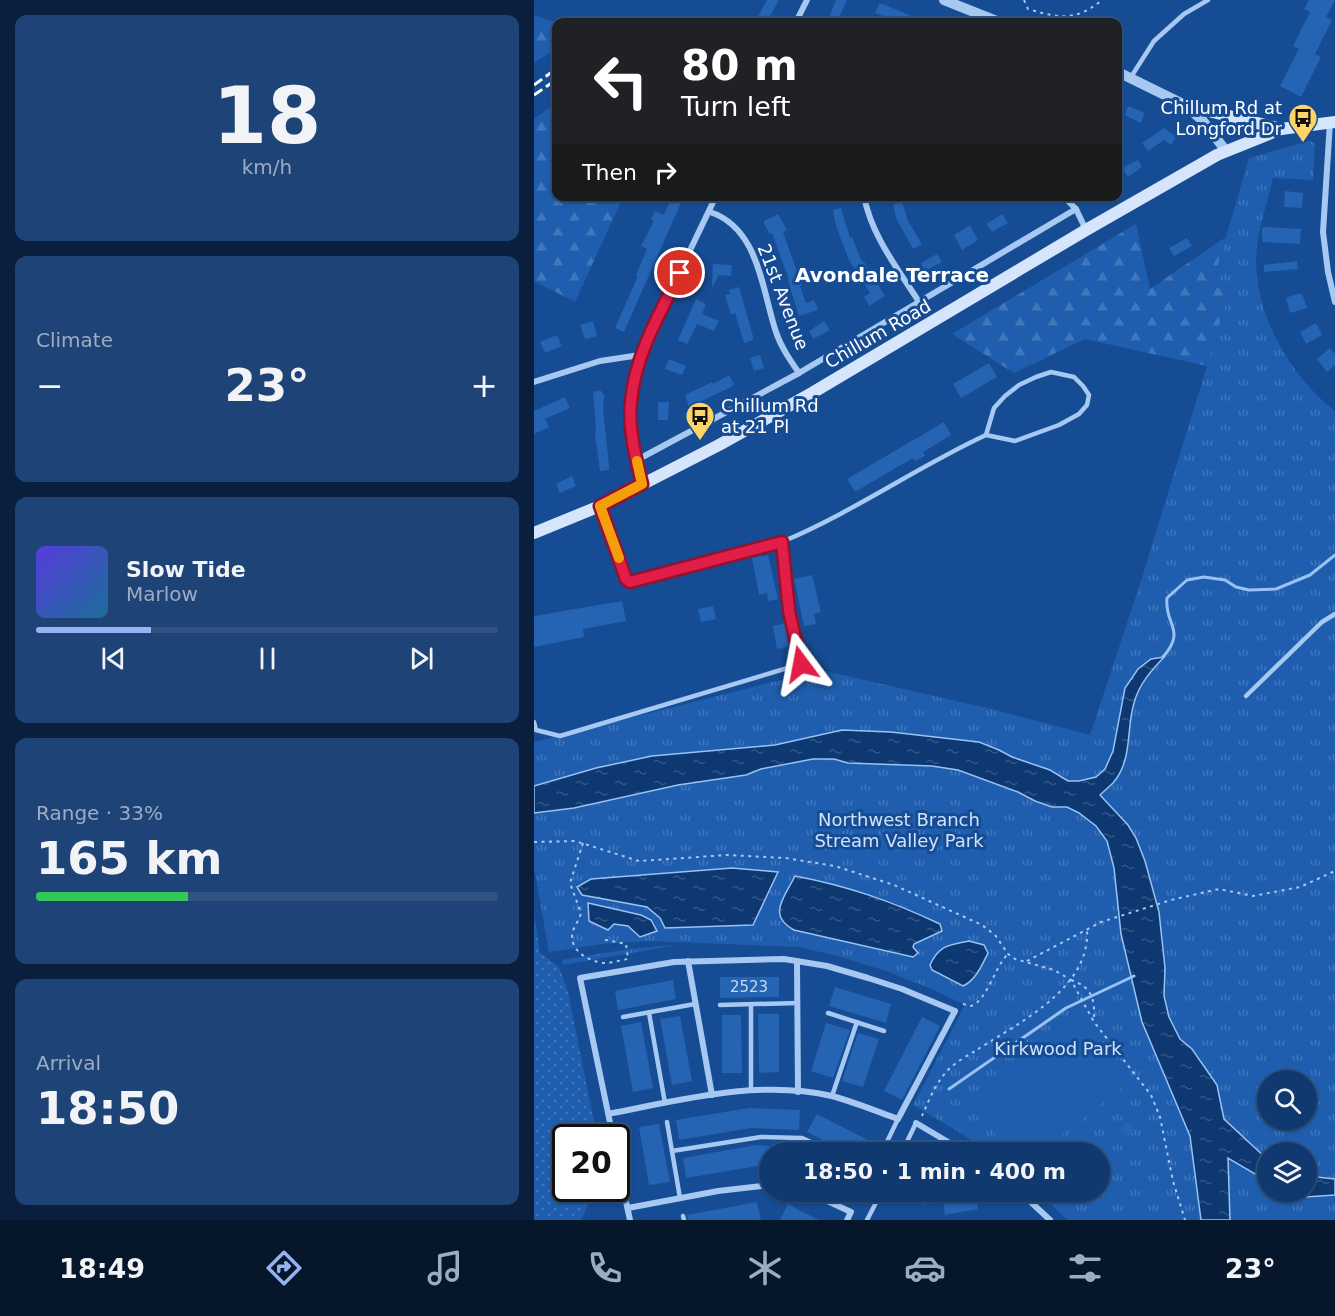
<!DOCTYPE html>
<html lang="en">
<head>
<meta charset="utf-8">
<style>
	:root { --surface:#10396f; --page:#1e4477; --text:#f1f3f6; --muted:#9cacc3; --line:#305382; --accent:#95b2f1 }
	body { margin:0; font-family:"DejaVu Sans",sans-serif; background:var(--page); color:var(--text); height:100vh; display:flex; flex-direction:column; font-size:22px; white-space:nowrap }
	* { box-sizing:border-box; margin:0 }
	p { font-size:20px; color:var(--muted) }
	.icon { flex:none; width:33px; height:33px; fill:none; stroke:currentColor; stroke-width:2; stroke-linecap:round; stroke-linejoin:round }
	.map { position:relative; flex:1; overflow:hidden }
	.details { display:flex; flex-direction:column; gap:15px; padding:15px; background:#091f3d; width:534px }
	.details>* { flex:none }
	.top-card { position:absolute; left:18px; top:18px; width:570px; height:183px; border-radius:12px; box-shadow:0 2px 4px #0004,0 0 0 2px var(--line); background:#202124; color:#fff; overflow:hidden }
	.buttons { position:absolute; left:723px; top:1070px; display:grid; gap:12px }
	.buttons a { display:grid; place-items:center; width:60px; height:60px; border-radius:50%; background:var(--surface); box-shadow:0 2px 4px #0004,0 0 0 2px var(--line); font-size:30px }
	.speed { position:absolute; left:18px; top:1124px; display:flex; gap:12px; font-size:30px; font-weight:700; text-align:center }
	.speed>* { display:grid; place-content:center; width:78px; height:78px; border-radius:50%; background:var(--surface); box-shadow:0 2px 4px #0004,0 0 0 2px var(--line); line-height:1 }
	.speed .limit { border:3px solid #111; border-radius:9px; background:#fff; color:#111 }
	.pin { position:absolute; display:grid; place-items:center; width:51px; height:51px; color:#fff; margin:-26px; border:3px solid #fff; border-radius:50%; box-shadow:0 2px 6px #0007 }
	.me { position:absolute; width:66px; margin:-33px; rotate:347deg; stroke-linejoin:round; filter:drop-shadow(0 0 4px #0008) }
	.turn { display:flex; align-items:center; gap:21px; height:126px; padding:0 30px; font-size:27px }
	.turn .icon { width:78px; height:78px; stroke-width:2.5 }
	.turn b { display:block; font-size:42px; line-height:51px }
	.then { display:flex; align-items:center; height:57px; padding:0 30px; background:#0003; gap:12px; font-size:22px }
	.big { font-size:45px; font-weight:700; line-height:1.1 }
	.details .card { flex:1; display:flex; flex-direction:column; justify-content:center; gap:9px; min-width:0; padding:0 21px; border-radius:12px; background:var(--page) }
	.details .dial { align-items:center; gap:0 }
	.dial b { font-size:78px; line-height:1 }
	.song { display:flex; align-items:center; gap:18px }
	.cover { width:72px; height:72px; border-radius:9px; background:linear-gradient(135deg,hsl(250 70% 55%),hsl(200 70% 35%)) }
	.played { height:6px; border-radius:3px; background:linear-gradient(90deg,var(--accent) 25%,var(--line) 25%) }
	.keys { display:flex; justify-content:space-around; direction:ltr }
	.heat { display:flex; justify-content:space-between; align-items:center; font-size:33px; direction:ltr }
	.charge { height:9px; border-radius:4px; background:linear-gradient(90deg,#34c759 33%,var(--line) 0) }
	.trip { position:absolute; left:225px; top:1142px; width:351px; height:60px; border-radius:30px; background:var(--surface); box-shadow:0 2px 4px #0004,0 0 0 2px var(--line); font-weight:700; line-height:60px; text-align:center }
	.dock { display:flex; height:96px; justify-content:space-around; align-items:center; background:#06172c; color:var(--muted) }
	.dock .icon { width:42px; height:42px }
	.dock .selected { color:var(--accent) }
	.dock b { font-size:27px; color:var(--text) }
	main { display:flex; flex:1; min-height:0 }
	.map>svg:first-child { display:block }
	.grass { fill:url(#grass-dots) }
	.forest { fill:url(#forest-firs) }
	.park { fill:url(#park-tufts); fill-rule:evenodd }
	.garden { fill:#1f5eae }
	.water { fill:url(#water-ripples); stroke:#99c2f3; stroke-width:1.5 }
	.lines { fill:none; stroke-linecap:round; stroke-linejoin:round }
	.stream { stroke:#99c2f3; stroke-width:3 }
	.building { fill:#2563b3 }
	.path { stroke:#a6c8f1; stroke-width:2; stroke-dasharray:3 4.5; stroke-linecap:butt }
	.service { stroke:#a6c8f1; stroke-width:4.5 }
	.minor { stroke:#a6c8f1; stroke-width:6 }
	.tertiary { stroke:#a6c8f1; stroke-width:10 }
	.secondary { stroke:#d5e5fb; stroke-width:12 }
	.rail { stroke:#fff; stroke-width:3; stroke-dasharray:10 4.5; stroke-linecap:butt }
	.route-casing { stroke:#92132f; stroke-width:15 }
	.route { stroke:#e11d48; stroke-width:10 }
	.slow { stroke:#f59e0b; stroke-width:10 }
	.labels { text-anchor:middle; stroke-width:6; stroke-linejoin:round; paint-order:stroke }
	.number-label { font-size:15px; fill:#c8d8ec }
	.poi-label { font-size:18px; fill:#fff; stroke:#164c94; text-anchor:end }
	.street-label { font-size:18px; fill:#fff; stroke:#164c94 }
	.park-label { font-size:18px; fill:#cee2fc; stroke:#164c94 }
	.neighbourhood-label { font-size:20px; font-weight:bold; fill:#fff; stroke:#164c94 }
</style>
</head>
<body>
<main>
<section class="details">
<div class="card dial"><b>18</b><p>km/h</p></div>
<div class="card"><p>Climate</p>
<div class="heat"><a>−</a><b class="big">23°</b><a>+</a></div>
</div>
<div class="card">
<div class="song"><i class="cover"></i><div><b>Slow Tide</b><p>Marlow</p></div></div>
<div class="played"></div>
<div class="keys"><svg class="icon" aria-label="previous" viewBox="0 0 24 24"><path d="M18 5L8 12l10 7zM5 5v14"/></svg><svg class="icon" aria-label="pause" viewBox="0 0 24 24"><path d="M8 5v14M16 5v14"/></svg><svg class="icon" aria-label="next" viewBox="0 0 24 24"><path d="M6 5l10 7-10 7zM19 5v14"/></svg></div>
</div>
<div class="card"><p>Range · 33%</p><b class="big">165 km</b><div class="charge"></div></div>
<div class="card"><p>Arrival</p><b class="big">18:50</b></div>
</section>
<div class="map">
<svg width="801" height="1220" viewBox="0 0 801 1220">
	<defs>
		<pattern id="grass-dots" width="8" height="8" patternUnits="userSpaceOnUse" patternTransform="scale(1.5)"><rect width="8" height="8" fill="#1f5eae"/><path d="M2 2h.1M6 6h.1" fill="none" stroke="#4176ba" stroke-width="1.8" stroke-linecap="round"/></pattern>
		<pattern id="forest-firs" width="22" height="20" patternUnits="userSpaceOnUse" patternTransform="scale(1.5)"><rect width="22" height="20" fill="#1f5eae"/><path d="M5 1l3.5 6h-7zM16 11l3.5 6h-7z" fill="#4176ba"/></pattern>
		<pattern id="park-tufts" width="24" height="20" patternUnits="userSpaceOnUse" patternTransform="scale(1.5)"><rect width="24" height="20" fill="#1f5eae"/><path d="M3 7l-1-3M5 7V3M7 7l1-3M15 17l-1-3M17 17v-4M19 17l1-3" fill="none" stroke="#4176ba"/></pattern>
		<pattern id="water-ripples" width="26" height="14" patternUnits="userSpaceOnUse" patternTransform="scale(1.5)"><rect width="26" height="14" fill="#0e3871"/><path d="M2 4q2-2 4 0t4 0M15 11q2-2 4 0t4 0" fill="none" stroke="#325686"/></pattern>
	</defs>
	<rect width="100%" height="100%" fill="#164c94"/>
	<path class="grass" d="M0,914L6,953L25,967L34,992L63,1137H32V1188H62L47,1220H0Z"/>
	<g class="forest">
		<path d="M0,15L22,23V48L0,63Z"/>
		<path d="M22,103V196L89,197L41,302L0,281V119Z"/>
		<path d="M602,224L616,289L692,237L678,286L696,290L673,366L551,339L480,373L418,334Z"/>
	</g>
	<g class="park">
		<path d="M775,141L781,143L779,180L739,178C734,200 726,223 723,246C716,308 754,374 801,411V1220H533L504,1191H566V1152H455L425,1132L379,1105L431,1005L398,989L352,971L308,957L265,947L116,941L68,944L15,952L0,867V742L287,670L457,709L556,735L606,584L696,291L678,286L715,158ZM734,1080H772V1119H734ZM734,1152H772V1191H734Z"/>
		<path d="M143,945L29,965L28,960L95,949Z"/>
	</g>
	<path class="garden" d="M545,1012L599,1079L507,1152H476L434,1100Z"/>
	<g class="water">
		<path d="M630,657C617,671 605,684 600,703C592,729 599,760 579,783C575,787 570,791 566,795L594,825L602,838L611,861L625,912L631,968L630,996L635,1017L646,1039L658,1049L683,1085L690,1119L733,1159V1181L694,1158L696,1220H667L656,1136L608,1022L587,934L580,868L573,841L562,826L545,813L533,807H518L501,801L484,792L424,770L398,766L314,763L300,759H279L227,769L212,775L144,785L40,808L0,813V786L62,768L118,756L241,745L308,730L357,732L445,742L465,750L478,757L516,770L534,781H545L562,777L571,769L579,751L591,688L604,669L617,659Z"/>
		<path d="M198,868L244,872L219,925L131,928L126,918L113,907L48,895L43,887L57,879Z"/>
		<path d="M261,876C314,886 357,901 406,924L408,931L380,944L379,947L384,953L379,957L260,930C233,915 250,898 261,876Z"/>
		<path d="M54,903L107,915L117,920L123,931L106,937L94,926L80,924L74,930L55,921Z"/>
		<path d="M435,941L450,945L454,953C448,965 442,980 429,986L398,970L396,965C405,945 415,945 435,941Z"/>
		<path d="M773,1176L801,1179V1195L771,1197L756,1191H772Z"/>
	</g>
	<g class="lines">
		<g class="stream">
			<path d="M629,657C653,629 630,625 633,598L653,580L670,577L691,580L702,587L715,590L742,589L776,575L801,555"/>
			<path d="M415,1089L532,1008L600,976"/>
		</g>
	</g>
	<g class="building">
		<path d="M233,0H245L233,22H221Z"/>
		<path d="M302,0H313L303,22H293Z"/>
		<path d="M775,0H801L792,17L798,20L781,54L787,57L767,97L746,86L765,49L759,46L776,12L770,9Z"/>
		<path d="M345,4H349L392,22H350L352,17L341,13Z"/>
		<path d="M594,106L611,113L607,123L591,115Z"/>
		<path d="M630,128L642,137L637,145L630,140L614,151L608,143Z"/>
		<path d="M604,160L608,167L594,177L588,168Z"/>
		<path d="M751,191L769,193L768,208L750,207Z"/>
		<path d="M138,196H150L90,332L81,328L104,276L102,275L113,249L107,246L120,221L117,220L121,211L130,215Z"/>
		<path d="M368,202L374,221L388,244L379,249L362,218L359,204Z"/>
		<path d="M307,208L316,238L318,237L327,260L331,263L351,296L335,306L330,297L336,293L315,260L302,226L299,210Z"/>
		<path d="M244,214L253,230L249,232L268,285L266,286L272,303L280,300L284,310L265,316L254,281L255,280L238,233L236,234L230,224V221Z"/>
		<path d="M468,214L474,223L458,232L452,224Z"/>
		<path d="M436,225L444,240L428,250L420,235Z"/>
		<path d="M733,227L767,229L766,244L728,242V228Z"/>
		<path d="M653,238L658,246L640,256L635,248Z"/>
		<path d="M403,254L408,262L391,271L387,263Z"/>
		<path d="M763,261L764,269L730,272V265Z"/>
		<path d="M179,264L198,265L197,276L185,275L178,288Z"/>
		<path d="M205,287L219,336V340L210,343L201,313L197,315L191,295L196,294L195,290Z"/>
		<path d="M762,294H768L773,308L756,313L752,298Z"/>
		<path d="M162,299L172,304L168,314L185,321L180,331L163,324L153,344L144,340Z"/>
		<path d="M59,321L63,336L51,339L46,325Z"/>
		<path d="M290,321L296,330L279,339L275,331Z"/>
		<path d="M782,323L788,335L772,344L766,332Z"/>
		<path d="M23,335L28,346L11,353L6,342Z"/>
		<path d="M796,348L801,354V365L793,372L783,359Z"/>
		<path d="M226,355L230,368L220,371L216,358Z"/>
		<path d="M135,359L152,366L148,375L131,369Z"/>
		<path d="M455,363L463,377L427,398L419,384Z"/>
		<path d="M195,375L200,384L197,387L155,407L151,395L178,382L179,384Z"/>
		<path d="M66,390L70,395L69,409L75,466V470L66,471L61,434L62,427L59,392Z"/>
		<path d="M31,397L36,408L11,419L15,427L0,434V411Z"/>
		<path d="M124,402H135L134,420H124Z"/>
		<path d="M410,422L417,435L389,452L391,456L381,461L379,458L321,492L313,479Z"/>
		<path d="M38,476L42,486L26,493L22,484Z"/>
		<path d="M234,555L244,599L234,601L233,593L225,595L218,558Z"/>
		<path d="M278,575L287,612L280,614L282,624L270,626L260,579Z"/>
		<path d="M88,601L92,621L49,629L50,637L0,647V616Z"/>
		<path d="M179,606L182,619L167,622L164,609Z"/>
		<path d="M252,623L257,646L243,649L239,626Z"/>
		<path d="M186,977H245V997L186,998Z"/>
		<path d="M139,980L142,999L84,1010L81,991Z"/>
		<path d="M301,987L357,1004L352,1023L295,1006Z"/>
		<path d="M224,1014H245V1072L225,1073Z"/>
		<path d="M188,1015H207L208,1073H188Z"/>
		<path d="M146,1016L158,1081L138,1085L126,1019Z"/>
		<path d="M388,1017L406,1026L368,1100L350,1091Z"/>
		<path d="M107,1022L119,1088L99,1092L87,1026Z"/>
		<path d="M292,1023L316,1030L299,1078L277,1071Z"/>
		<path d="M324,1033L345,1039L329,1087L308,1081Z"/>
		<path d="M215,1108L266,1110L265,1130L217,1128L145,1140L142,1120Z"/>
		<path d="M283,1114L342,1144L338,1152H313L273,1132Z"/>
		<path d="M592,1122L601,1127L595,1137L586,1131Z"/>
		<path d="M125,1124L136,1182L115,1185L105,1127Z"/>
		<path d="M222,1145L236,1146V1166H224L152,1178L149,1158Z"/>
		<path d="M386,1191H407L409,1201L389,1205Z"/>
		<path d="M428,1191H441L444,1209L411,1215L408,1194Z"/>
		<path d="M223,1202L227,1220H154L153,1215Z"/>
		<path d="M254,1204L263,1209L285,1220H246Z"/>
	</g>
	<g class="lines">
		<g class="path">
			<path d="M490,0L494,9C525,18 541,22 568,0"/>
			<path d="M0,842L41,841L105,861L193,855L251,858L301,866L360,885L448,925L461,935L474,954L481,959L520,970L537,980L560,1022L617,1095L626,1117L639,1181L651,1220"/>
			<path d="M49,843L36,883L47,913C45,921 39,927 38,935C37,952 56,962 71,963C78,963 87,960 94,959L92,944L67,939"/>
			<path d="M493,961L567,922L637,900L685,889L719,896L766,887L801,871"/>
			<path d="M537,980C558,987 561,999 560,1020"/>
			<path d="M429,1004L437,1006C453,1001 461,966 474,954"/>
			<path d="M388,1116C395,1100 402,1082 415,1069C422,1062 433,1056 441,1051C484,1023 557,989 553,929"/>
		</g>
		<g class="service">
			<path d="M597,77L620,41L650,14L674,0"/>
			<path d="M66,506L92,579L96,582C147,568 202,561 250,541C321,511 383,467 452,435L460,408L471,396L485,385L502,377L517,372L540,377L549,386L555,395L553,405L545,414L525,425L481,441L452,435"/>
			<path d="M712,696L788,622L801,614"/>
			<path d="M0,722L2,730L26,736L267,664L255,611L248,542"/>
			<path d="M186,1005L264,1003"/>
			<path d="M217,1005V1089"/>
			<path d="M115,1013L131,1103"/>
			<path d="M294,1013L350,1031"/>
			<path d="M89,1017L161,1004"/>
			<path d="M298,1096L323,1022"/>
			<path d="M133,1122L146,1198"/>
			<path d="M138,1151L227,1137L268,1138L299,1152"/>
			<path d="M348,1152L364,1119"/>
			<path d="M368,1152L382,1123"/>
			<path d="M149,1216L150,1220"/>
			<path d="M333,1220L348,1191"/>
		</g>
		<g class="minor">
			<path d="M262,22L273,0"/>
			<path d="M796,122L789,232L794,272L801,302"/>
			<path d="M330,196C337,235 364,269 385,302"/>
			<path d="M529,196L542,209L552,230"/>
			<path d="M176,212C225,228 228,290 242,332C247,347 256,360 265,373"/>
			<path d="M106,355L96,403L100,446L108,484"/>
			<path d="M0,382L66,361L106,355L182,196"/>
			<path d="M103,460L265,373L542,209"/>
			<path d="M154,961L178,1095"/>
			<path d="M263,961L264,1092"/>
			<path d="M74,1114C147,1100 224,1079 298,1096C320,1102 342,1111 364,1119L421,1011L368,989L334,978L293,966L250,959L140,962L46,978L79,1137"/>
			<path d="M382,1123L431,1152"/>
			<path d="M82,1156L96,1220"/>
			<path d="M272,1191L317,1212L313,1220"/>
			<path d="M485,1191L516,1220"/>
			<path d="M94,1208L184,1191L236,1185"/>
		</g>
		<g class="tertiary">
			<path d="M410,0L465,22"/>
			<path d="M584,72L651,105L669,121L692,151"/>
		</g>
		<g class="secondary">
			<path d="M651,105L747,129"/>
			<path d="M0,533L66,506L185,445L278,393L552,230L683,155L747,129L801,122"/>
		</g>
		<g class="rail">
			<path d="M93,22H94"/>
			<path d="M0,85L22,69"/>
			<path d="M0,95L22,80"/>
		</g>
	</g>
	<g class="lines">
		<g class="route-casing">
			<path id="route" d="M146,273C125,315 101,355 97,402C94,429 102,459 108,484L66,506L92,579L96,582L248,542L255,611L267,664"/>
		</g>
		<use href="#route" class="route"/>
		<path class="slow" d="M85,558L66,506L108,484L103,461"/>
	</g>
	<defs>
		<g id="bus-pin" transform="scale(1.5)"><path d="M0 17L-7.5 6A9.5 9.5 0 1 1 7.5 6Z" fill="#ffd466" stroke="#164c94"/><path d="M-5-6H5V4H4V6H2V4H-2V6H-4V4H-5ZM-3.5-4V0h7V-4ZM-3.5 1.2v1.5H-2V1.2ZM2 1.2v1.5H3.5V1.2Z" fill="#111"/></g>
	</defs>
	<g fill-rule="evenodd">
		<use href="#bus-pin" x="769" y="118"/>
		<use href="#bus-pin" x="166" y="416"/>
	</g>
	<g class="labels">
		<g class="number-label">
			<text x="215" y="992">2523</text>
		</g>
		<g class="poi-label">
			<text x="748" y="114">Chillum Rd at<tspan x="748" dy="21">Longford Dr</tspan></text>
			<text x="187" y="412" text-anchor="start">Chillum Rd<tspan x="187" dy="21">at 21 Pl</tspan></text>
		</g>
		<g class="street-label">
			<text transform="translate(249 297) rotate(69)" y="6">21st Avenue</text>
			<text transform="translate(344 334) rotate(-30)" y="6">Chillum Road</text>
		</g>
		<g class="park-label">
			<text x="365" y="826">Northwest Branch<tspan x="365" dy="21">Stream Valley Park</tspan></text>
			<text x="524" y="1055">Kirkwood Park</text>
		</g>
		<g class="neighbourhood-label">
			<text x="358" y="282">Avondale Terrace</text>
		</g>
	</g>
</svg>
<div class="buttons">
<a><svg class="icon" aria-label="search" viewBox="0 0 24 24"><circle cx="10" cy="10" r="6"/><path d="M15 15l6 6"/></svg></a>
<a><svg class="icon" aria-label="layers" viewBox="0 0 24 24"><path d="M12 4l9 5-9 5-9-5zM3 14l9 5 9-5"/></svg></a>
</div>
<div class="speed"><div class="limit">20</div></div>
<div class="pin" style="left:146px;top:273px;background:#d93025"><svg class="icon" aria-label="arrive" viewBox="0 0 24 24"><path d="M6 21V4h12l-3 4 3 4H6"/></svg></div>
<svg class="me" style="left:267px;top:664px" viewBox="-20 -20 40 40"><path d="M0-17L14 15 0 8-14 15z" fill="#e11d48" stroke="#fff" stroke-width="4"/></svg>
<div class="trip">18:50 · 1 min · 400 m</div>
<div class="top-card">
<div class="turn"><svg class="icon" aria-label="left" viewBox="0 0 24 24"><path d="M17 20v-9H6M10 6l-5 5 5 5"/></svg><div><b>80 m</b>Turn left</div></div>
<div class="then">Then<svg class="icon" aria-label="right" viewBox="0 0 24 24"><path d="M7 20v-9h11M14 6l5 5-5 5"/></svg></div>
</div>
</div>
</main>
<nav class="dock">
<b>18:49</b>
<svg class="icon selected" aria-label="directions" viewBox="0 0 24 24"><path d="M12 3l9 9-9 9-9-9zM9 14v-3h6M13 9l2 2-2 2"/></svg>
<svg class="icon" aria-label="music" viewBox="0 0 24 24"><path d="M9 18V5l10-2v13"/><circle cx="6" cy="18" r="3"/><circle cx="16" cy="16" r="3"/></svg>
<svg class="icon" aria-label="phone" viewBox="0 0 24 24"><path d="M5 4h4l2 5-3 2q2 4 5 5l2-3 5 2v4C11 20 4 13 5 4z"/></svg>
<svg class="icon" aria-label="climate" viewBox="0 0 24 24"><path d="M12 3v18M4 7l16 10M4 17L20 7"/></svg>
<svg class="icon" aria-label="car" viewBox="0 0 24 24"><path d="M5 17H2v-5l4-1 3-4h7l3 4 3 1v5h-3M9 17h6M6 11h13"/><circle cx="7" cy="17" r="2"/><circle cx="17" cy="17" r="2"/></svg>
<svg class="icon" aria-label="filters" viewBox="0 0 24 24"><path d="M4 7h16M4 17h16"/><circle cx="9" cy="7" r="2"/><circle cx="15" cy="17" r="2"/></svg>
<b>23°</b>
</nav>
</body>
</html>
